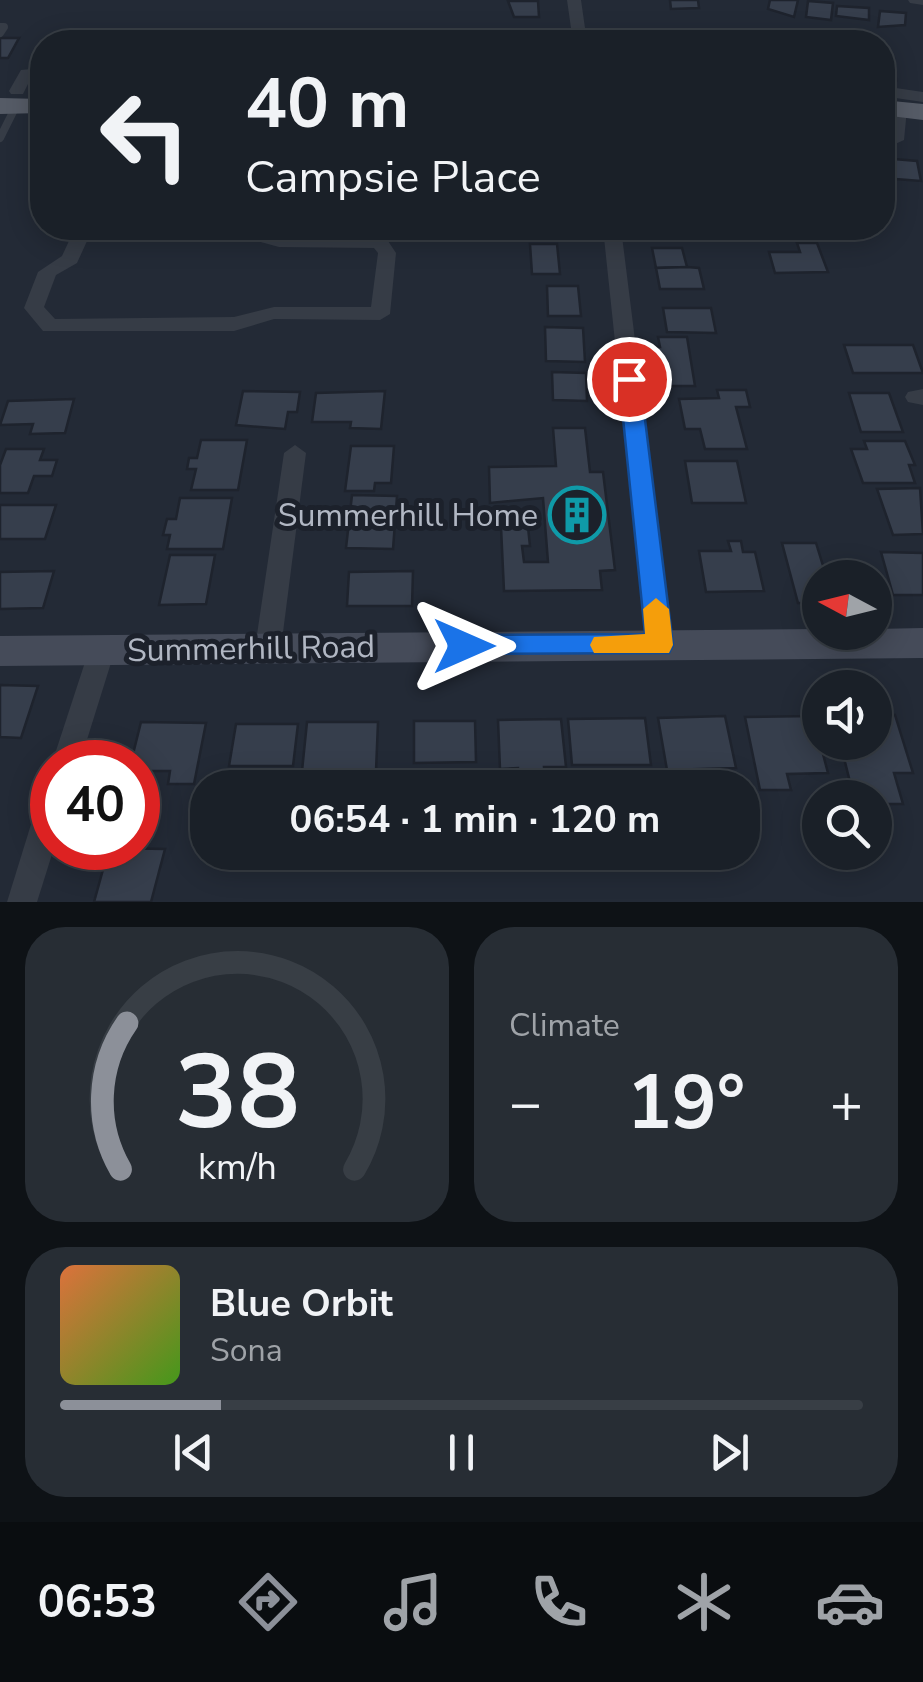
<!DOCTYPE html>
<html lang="en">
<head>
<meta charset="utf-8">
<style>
	:root { --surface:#1a2028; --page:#272d34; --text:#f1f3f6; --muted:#9fa3a8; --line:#383e45; --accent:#8c9099 }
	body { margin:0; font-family:"Nunito Sans",sans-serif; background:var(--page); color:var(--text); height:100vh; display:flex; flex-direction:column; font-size:38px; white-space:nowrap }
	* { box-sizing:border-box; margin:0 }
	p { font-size:32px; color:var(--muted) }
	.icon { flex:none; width:55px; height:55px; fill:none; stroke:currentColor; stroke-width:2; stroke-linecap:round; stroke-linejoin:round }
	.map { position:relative; height:902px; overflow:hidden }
	.side { display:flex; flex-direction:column; gap:25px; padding:25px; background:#0e1216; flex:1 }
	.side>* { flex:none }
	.guide { position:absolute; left:30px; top:30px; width:865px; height:210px; border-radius:40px; box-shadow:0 5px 25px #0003,0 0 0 2px var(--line); background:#1a2028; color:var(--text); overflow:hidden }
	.needle { width:65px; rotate:277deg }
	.tools { position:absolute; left:802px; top:560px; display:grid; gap:20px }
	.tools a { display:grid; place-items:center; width:90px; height:90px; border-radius:50%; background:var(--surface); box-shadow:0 5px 25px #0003,0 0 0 2px var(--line); font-size:50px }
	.speed { position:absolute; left:30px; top:740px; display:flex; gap:20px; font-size:50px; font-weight:700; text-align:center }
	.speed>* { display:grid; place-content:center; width:130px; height:130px; border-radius:50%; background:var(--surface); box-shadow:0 5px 25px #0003,0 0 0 2px var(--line); line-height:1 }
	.speed .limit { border:15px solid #d22; background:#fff; color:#111 }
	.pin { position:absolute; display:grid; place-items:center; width:85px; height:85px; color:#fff; margin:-42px; border:5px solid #fff; border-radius:50%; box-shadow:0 2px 10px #0007 }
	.me { position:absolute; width:110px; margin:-55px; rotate:90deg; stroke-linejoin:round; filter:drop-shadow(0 0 8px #0008) }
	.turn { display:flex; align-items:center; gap:35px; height:210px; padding:0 50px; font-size:45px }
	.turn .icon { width:130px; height:130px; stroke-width:2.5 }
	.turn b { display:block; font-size:70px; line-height:85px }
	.big { font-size:75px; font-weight:700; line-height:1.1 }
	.side .tile { flex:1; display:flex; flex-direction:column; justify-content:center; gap:15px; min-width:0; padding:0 35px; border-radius:40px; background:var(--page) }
	.side .dial { align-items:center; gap:0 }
	.dial svg { height:260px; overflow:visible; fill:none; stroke:var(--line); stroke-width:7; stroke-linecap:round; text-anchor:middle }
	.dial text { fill:var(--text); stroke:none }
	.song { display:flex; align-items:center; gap:30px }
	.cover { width:120px; height:120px; border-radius:15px; background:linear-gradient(135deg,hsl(20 70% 55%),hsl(100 70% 35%)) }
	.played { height:10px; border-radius:5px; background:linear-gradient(90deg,var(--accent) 20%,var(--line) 20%) }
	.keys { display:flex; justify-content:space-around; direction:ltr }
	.heat { display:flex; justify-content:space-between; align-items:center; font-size:55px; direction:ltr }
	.side .tiles { flex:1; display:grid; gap:25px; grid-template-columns:1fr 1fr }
	.tile:last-child { grid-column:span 2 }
	.trip { position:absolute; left:190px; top:770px; width:570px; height:100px; border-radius:40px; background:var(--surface); box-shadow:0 5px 25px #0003,0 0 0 2px var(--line); font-weight:700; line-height:100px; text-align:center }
	.tabs { display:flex; height:160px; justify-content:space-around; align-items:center; background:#0a0d10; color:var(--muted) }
	.tabs .icon { width:70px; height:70px }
	.tabs .selected { color:var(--accent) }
	.tabs b { font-size:45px; color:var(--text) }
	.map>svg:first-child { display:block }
	.building { fill:#363e4c; stroke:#1e232d; stroke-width:2.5 }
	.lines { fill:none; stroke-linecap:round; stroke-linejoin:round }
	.lane { stroke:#363c46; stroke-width:8 }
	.street { fill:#363c46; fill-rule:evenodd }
	.secondary { fill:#454b59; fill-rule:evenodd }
	.primary { fill:#555b66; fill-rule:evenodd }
	.route { fill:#1a73e8; stroke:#114b97; stroke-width:2.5 }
	.slow { fill:#f59e0b }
	.labels { text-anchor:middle; stroke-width:10; stroke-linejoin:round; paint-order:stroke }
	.poi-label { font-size:32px; fill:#b1b7c3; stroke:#1c212b; text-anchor:end }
	.street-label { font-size:32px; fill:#b1b7c3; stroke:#1c212b }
</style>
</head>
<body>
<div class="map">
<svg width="923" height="902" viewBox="0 0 923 902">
	<rect width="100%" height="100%" fill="#232a36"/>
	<g class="building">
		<path d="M670,0H698L699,8L671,9Z"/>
		<path d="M770,0H798L794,17L768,9Z"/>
		<path d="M508,1H538L539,17H514Z"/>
		<path d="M808,1L833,3L831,20L806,17Z"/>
		<path d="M837,6L869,8V20L836,16Z"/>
		<path d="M880,11L906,13L905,25L878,27Z"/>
		<path d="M0,38H19L8,58H0Z"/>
		<path d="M882,58L894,59L896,80L882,78Z"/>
		<path d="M882,158L917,161L921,181L882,178Z"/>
		<path d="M509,228H561L562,236L509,234Z"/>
		<path d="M797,243H817L828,272L775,273L769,252H800Z"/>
		<path d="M530,244H557L560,274H532Z"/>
		<path d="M652,248H682L687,267L656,268Z"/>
		<path d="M687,267L699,268L704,289H660L656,268Z"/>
		<path d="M547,286H578L581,316H548Z"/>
		<path d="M663,308H711L716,333L667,332Z"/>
		<path d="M545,327L583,328L585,362L546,361Z"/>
		<path d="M658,337H687L695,386H657L652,347H660Z"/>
		<path d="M844,345H913L923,373H853Z"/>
		<path d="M552,372L586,373L587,401L553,400Z"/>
		<path d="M717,390H746L750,407H736L747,449H705L700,429H685L679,399L719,398Z"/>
		<path d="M243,391L300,392L297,412H288L285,429L236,425Z"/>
		<path d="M385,391L381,429L350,428L351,422H312L316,393Z"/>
		<path d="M849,393H889L903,432H861Z"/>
		<path d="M74,399L65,433L30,434L33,424L0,425L8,401Z"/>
		<path d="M553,428H585L590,472H603L615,570L600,571L602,590L504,591L501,527H528L530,546H522L524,562H548L543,498L490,503L489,467L556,466Z"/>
		<path d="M201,440H247L238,490H191L196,469H187L189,458H197Z"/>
		<path d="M864,441H905L915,465H909L915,483H863L851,449H867Z"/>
		<path d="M351,446H394L391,483H375L374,491H345Z"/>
		<path d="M6,449H44L40,460H57L52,476H34L28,493H0V465Z"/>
		<path d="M685,461H737L746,503H692Z"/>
		<path d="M920,488L923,534L893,535L877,489Z"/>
		<path d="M352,495L397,496L393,549L346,548Z"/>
		<path d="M180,498H232L223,549H167L170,535H163L167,519H176Z"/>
		<path d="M0,505H56L45,539H0Z"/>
		<path d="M728,541H741L743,552H755L764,591L706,592L699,551H731Z"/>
		<path d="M782,543H816L825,572H845L846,578H820V603H798Z"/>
		<path d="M881,552L923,553V595H893Z"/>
		<path d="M170,555H215L206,604L159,605Z"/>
		<path d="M54,571L43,608L0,609V572Z"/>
		<path d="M413,571L412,606H347L349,572Z"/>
		<path d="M0,685L38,686L21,738L0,737Z"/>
		<path d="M875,715H895L913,773H894L903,804H875V798H854L840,742H875Z"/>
		<path d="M725,716L736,768L667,770L658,718Z"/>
		<path d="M813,716L828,773L787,774L791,790H760L745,717Z"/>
		<path d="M645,718L651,765H572L568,719Z"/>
		<path d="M561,719L566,767H544L545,779L519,780L518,768L500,769L498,720Z"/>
		<path d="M414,721H475L476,762L414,763Z"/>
		<path d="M141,722L206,723L194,784H168L170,771H138V762H131Z"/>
		<path d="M307,722H378L376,771H302Z"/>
		<path d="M236,724H298L293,766H229Z"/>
		<path d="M109,848L165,849L151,902H94Z"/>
	</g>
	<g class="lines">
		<g class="lane">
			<path d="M0,27H4L0,33"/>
			<path d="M0,138L16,106"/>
		</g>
		<g class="street">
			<path d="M567,0H581L587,42H573Z"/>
			<path d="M908,0H923V5L910,3Z"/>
			<path d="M42,68V78H31L23,94H11L9,91L21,70Z"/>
			<path d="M882,86L923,92V102L882,96Z"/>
			<path d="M899,104L907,109L904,140L882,150L891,109Z"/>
			<path d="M75,228H93L77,263L56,275L44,307L55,319L234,317L274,307H371L378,253L374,248L279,247L257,241L247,228H266L279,235L386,238L396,253L390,314L380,320L274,319L234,331H43L24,308L38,272L62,256Z"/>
			<path d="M603,228H621L673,645L669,653L660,656L651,653L647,645Z"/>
			<path d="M923,389V405L908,402L905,397L908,392Z"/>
			<path d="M295,445L306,453L281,648L277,656L268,659L259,656L255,648L284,453Z"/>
			<path d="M102,639L111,642L115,650L80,762L52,763L89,650L93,642Z"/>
			<path d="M52,791L54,848L37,902H7L37,805L42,795Z"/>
		</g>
		<path class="secondary" d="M923,628V658L0,666V636L820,629L875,632V629Z"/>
		<g class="primary">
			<path d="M0,98L42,99V113L0,114Z"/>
			<path d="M882,100L923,104V120L882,115Z"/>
		</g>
	</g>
	<path class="route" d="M629,372L640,379L673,645L669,653L454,654L451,646L454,638L464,635L645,634L619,379Z"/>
	<path class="slow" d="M656,598L669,609L673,645L669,653H594L590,645L594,637L645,634L643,609Z"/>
	<defs>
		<g id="building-ring" transform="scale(2.875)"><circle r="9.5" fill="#1c212b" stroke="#0f9aa8" stroke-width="1.5"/><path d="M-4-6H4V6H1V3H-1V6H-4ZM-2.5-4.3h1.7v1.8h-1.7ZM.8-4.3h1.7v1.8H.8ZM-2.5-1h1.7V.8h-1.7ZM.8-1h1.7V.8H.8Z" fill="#0f9aa8"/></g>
	</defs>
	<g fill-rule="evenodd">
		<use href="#building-ring" x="577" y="515"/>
	</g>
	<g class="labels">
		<g class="poi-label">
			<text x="538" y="526">Summerhill Home</text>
		</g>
		<g class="street-label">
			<text transform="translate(251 648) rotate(-1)" y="11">Summerhill Road</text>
		</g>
	</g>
</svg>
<div class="tools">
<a><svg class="needle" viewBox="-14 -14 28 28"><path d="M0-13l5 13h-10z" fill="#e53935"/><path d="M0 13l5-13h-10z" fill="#9fa3a8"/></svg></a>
<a><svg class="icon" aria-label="sound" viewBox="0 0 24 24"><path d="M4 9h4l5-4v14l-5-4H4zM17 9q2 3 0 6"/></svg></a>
<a><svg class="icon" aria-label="search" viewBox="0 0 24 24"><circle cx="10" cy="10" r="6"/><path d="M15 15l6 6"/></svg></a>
</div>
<div class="speed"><div class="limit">40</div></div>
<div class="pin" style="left:629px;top:379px;background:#d93025"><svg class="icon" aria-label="arrive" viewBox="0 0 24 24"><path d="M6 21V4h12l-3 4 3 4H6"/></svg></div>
<svg class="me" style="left:464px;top:646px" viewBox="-20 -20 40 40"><path d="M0-17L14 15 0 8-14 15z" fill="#1a73e8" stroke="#fff" stroke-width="4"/></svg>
<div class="trip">06:54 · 1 min · 120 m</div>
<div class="guide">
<div class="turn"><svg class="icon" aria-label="left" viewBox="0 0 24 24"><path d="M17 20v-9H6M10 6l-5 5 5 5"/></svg><div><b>40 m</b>Campsie Place</div></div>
</div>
</div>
<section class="side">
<div class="tiles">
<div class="tile dial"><svg viewBox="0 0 100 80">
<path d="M14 69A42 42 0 1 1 86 69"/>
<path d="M14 69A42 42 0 0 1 16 24" stroke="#8c9099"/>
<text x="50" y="56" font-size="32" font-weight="700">38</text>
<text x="50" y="72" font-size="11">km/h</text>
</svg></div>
<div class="tile"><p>Climate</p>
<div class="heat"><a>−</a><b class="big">19°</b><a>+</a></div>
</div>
<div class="tile">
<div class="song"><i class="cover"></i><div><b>Blue Orbit</b><p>Sona</p></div></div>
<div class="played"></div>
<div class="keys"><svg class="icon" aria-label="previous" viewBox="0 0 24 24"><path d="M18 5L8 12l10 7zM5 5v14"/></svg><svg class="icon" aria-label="pause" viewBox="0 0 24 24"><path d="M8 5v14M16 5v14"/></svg><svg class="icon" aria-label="next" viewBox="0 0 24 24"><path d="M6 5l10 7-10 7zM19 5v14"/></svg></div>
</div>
</div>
</section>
<nav class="tabs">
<b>06:53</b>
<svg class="icon selected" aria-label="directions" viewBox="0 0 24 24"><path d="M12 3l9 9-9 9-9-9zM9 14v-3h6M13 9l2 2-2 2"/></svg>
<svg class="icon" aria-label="music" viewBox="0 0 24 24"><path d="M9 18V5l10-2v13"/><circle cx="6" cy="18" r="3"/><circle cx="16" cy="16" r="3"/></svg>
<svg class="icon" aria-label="phone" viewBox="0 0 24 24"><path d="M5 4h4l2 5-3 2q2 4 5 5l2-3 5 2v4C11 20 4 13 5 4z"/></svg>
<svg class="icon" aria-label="climate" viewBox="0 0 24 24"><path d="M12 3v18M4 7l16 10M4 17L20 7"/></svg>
<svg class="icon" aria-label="car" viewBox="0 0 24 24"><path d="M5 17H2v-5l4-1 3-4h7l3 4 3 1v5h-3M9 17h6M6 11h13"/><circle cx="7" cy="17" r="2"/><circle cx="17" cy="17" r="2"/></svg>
</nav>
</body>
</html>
